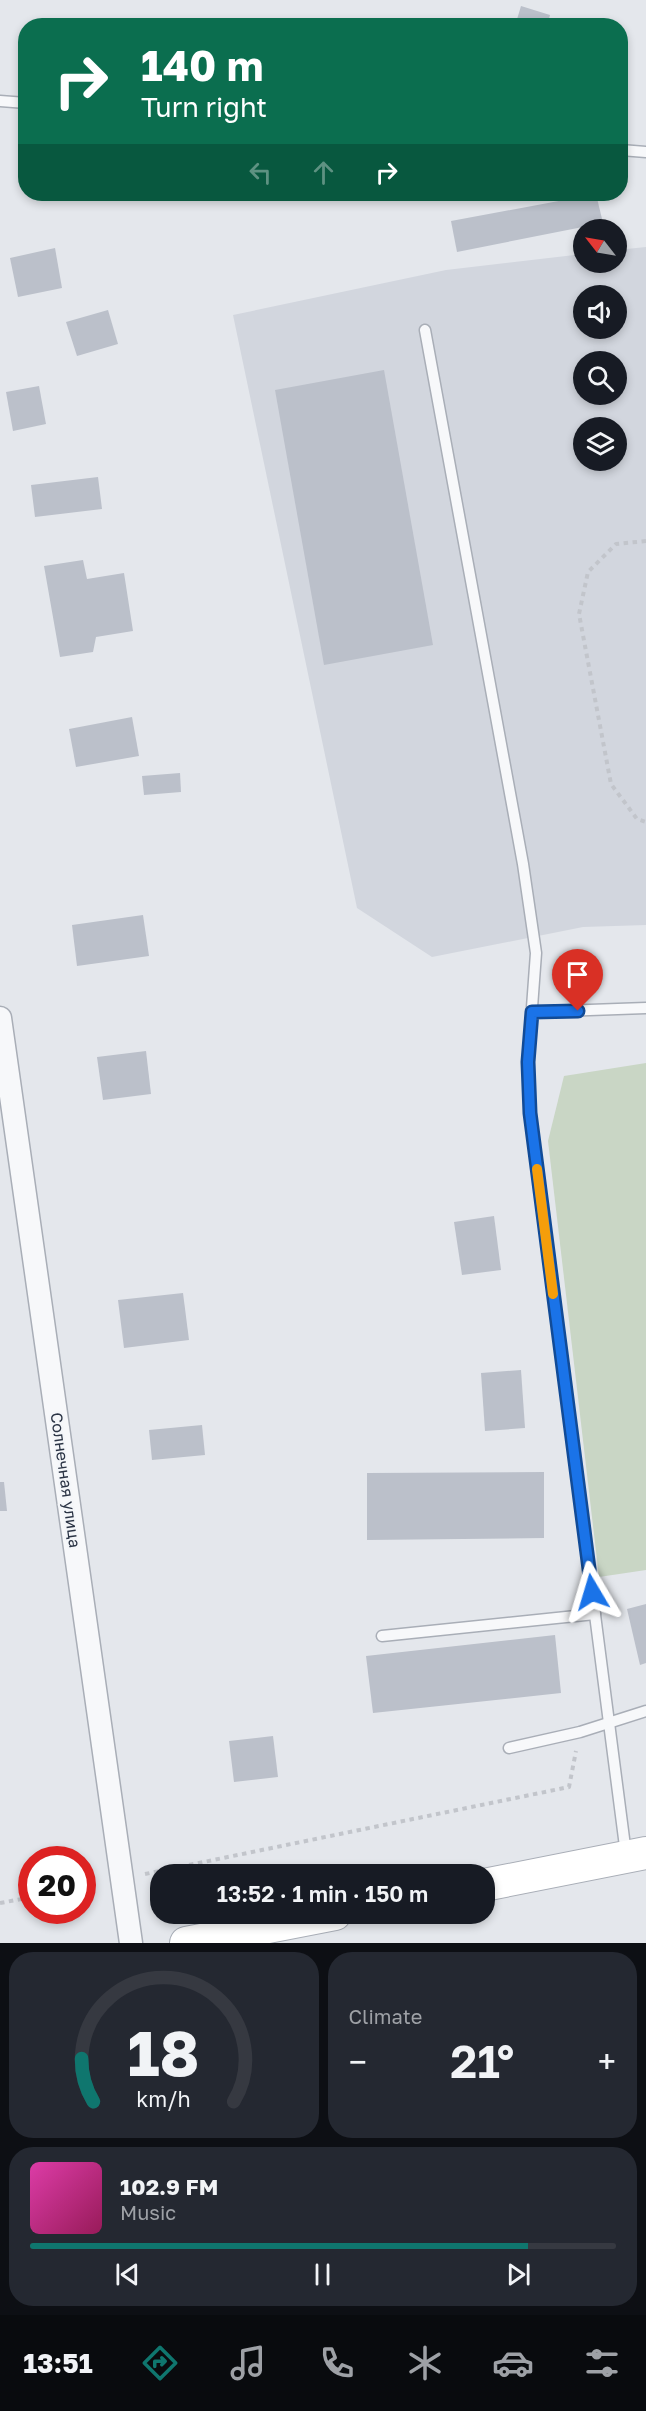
<!DOCTYPE html>
<html lang="en">
<head>
<meta charset="utf-8">
<style>
	:root { --surface:#171b24; --page:#242831; --text:#f1f3f6; --muted:#9ea1a6; --line:#363941; --accent:#0f766e }
	body { margin:0; font-family:"Golos Text",sans-serif; background:var(--page); color:var(--text); height:100vh; display:flex; flex-direction:column; font-size:22px; white-space:nowrap }
	* { box-sizing:border-box; margin:0 }
	p { font-size:20px; color:var(--muted) }
	.icon { flex:none; width:33px; height:33px; fill:none; stroke:currentColor; stroke-width:2; stroke-linecap:round; stroke-linejoin:round }
	.map { position:relative; height:1943px; overflow:hidden }
	.sheet { display:flex; flex-direction:column; gap:9px; padding:9px; background:#0d0f14; flex:1 }
	.sheet>* { flex:none }
	.top-card { position:absolute; left:18px; top:18px; width:610px; height:183px; border-radius:24px; box-shadow:0 3px 9px #0003; background:#0b6e4f; color:#fff; overflow:hidden }
	.needle { width:39px; rotate:301deg }
	.controls { position:absolute; left:573px; top:219px; display:grid; gap:12px }
	.controls a { display:grid; place-items:center; width:54px; height:54px; border-radius:50%; background:var(--surface); box-shadow:0 3px 9px #0003; font-size:30px }
	.speed { position:absolute; left:18px; top:1846px; display:flex; gap:12px; font-size:30px; font-weight:700; text-align:center }
	.speed>* { display:grid; place-content:center; width:78px; height:78px; border-radius:50%; background:var(--surface); box-shadow:0 3px 9px #0003; line-height:1 }
	.speed .limit { border:9px solid #d22; background:#fff; color:#111 }
	.pin { position:absolute; display:grid; place-items:center; width:51px; height:51px; color:#fff; margin:-62px -26px; border-radius:50% 50% 50% 0; rotate:-45deg; box-shadow:0 0 6px #0007 }
	.pin .icon { rotate:45deg }
	.me { position:absolute; width:66px; margin:-33px; rotate:353deg; stroke-linejoin:round; filter:drop-shadow(0 0 4px #0008) }
	.turn { display:flex; align-items:center; gap:21px; height:126px; padding:0 24px; font-size:27px }
	.turn .icon { width:78px; height:78px; stroke-width:2.5 }
	.turn b { display:block; font-size:42px; line-height:51px }
	.lanes { display:flex; align-items:center; height:57px; padding:0 24px; background:#0003; justify-content:center; gap:30px; direction:ltr }
	.lanes .off { opacity:.35 }
	.big { font-size:45px; font-weight:600; line-height:1.1 }
	.sheet .card { flex:1; display:flex; flex-direction:column; justify-content:center; gap:9px; min-width:0; padding:0 21px; border-radius:24px; background:var(--page) }
	.sheet .dial { align-items:center; gap:0 }
	.dial svg { height:156px; overflow:visible; fill:none; stroke:var(--line); stroke-width:7; stroke-linecap:round; text-anchor:middle }
	.dial text { fill:var(--text); stroke:none }
	.song { display:flex; align-items:center; gap:18px }
	.cover { width:72px; height:72px; border-radius:9px; background:linear-gradient(135deg,hsl(320 70% 55%),hsl(330 70% 35%)) }
	.played { height:6px; border-radius:3px; background:linear-gradient(90deg,var(--accent) 85%,var(--line) 85%) }
	.keys { display:flex; justify-content:space-around; direction:ltr }
	.heat { display:flex; justify-content:space-between; align-items:center; font-size:33px; direction:ltr }
	.sheet .tiles { flex:1; display:grid; gap:9px; grid-template-columns:1fr 1fr }
	.card:last-child { grid-column:span 2 }
	.trip { position:absolute; left:150px; top:1864px; width:345px; height:60px; border-radius:24px; background:var(--surface); box-shadow:0 3px 9px #0003; font-weight:600; line-height:60px; text-align:center }
	.tabs { display:flex; height:96px; justify-content:space-around; align-items:center; background:#090b0e; color:var(--muted) }
	.tabs .icon { width:42px; height:42px }
	.tabs .active { color:var(--accent) }
	.tabs b { font-size:27px; color:var(--text) }
	.map>svg:first-child { display:block }
	.built { fill:#d2d6de; fill-rule:evenodd }
	.green { fill:#c9d6c5 }
	.building { fill:#bbc0ca }
	.lines { fill:none; stroke-linecap:round; stroke-linejoin:round }
	.lane-casing { stroke:#a9aeb7; stroke-width:13 }
	.street-casing { stroke:#a9aeb7; stroke-width:25 }
	.secondary-casing { stroke:#a9aeb7; stroke-width:34 }
	.path { stroke:#c2c5cb; stroke-width:4; stroke-dasharray:4.5 4.5; stroke-linecap:butt }
	.lane { stroke:#f7f8fa; stroke-width:10 }
	.street { stroke:#f7f8fa; stroke-width:22 }
	.secondary { stroke:#fff; stroke-width:32 }
	.route-casing { stroke:#114b97; stroke-width:15 }
	.route { stroke:#1a73e8; stroke-width:10 }
	.slow { stroke:#f59e0b; stroke-width:10 }
	.labels { text-anchor:middle; stroke-width:4.5; stroke-linejoin:round; paint-order:stroke }
	.street-label { font-size:16px; fill:#2b3445; stroke:#f4f6f9 }
</style>
</head>
<body>
<div class="map">
<svg width="646" height="1943" viewBox="0 0 646 1943">
	<rect width="100%" height="100%" fill="#e4e7ec"/>
	<path class="built" d="M646,247V925L583,927L432,957L357,908L233,315L446,270L583,254L584,262H616L617,250ZM584,296H616V328H584ZM584,362H616V394H584ZM584,428H616V460H584Z"/>
	<path class="green" d="M646,1063V1570L599,1577L548,1141L564,1076Z"/>
	<g class="building">
		<path d="M521,6L550,15L547,26H515Z"/>
		<path d="M596,194L603,223L457,252L451,221Z"/>
		<path d="M55,248L62,288L18,297L10,258Z"/>
		<path d="M108,310L118,344L77,356L66,322Z"/>
		<path d="M384,370L433,645L324,665L275,390Z"/>
		<path d="M39,386L46,424L13,431L6,392Z"/>
		<path d="M98,477L102,509L35,517L31,485Z"/>
		<path d="M83,560L87,579L124,573L133,631L96,637L93,652L60,657L44,566Z"/>
		<path d="M132,717L139,756L76,767L69,729Z"/>
		<path d="M180,773L181,792L144,795L142,776Z"/>
		<path d="M143,915L149,956L77,966L72,925Z"/>
		<path d="M146,1051L151,1094L103,1100L97,1057Z"/>
		<path d="M494,1216L501,1270L462,1275L454,1222Z"/>
		<path d="M183,1293L189,1340L124,1348L118,1300Z"/>
		<path d="M521,1370L525,1428L485,1431L481,1373Z"/>
		<path d="M202,1425L205,1455L152,1460L149,1430Z"/>
		<path d="M544,1472V1538L367,1540V1473Z"/>
		<path d="M0,1482H4L7,1511H0Z"/>
		<path d="M646,1604V1663L640,1665L627,1609Z"/>
		<path d="M555,1635L561,1693L373,1713L366,1656Z"/>
		<path d="M273,1736L278,1777L234,1782L229,1741Z"/>
	</g>
	<g class="lines">
		<g class="lane-casing">
			<g id="lane">
				<path d="M0,101L26,103"/>
				<path d="M621,150L646,152"/>
				<path d="M425,330L523,864L536,953L528,1062L530,1113L626,1854"/>
				<path d="M533,1012L646,1008"/>
				<path d="M382,1636L595,1614"/>
				<path d="M509,1748L580,1732L646,1711"/>
			</g>
		</g>
		<g class="street-casing">
			<path id="street" d="M0,1018L131,1943"/>
		</g>
		<g class="secondary-casing">
			<g id="secondary">
				<path d="M484,1885L646,1853"/>
				<path d="M186,1943L335,1914"/>
			</g>
		</g>
		<g class="path">
			<path d="M646,541L616,544L588,572L579,614L611,784L637,819L646,822"/>
			<path d="M145,1874L569,1787L576,1751"/>
			<path d="M82,1887L99,1883"/>
			<path d="M0,1903L32,1897"/>
		</g>
		<use href="#lane" class="lane"/>
		<use href="#street" class="street"/>
		<use href="#secondary" class="secondary"/>
	</g>
	<g class="lines">
		<g class="route-casing">
			<path id="route" d="M578,1011L532,1012L528,1062L530,1113L592,1592"/>
		</g>
		<use href="#route" class="route"/>
		<path class="slow" d="M537,1169L553,1294"/>
	</g>
	<g class="labels">
		<g class="street-label">
			<text transform="translate(66 1480) rotate(82)" y="6">Солнечная улица</text>
		</g>
	</g>
</svg>
<div class="controls">
<a><svg class="needle" viewBox="-14 -14 28 28"><path d="M0-13l5 13h-10z" fill="#e53935"/><path d="M0 13l5-13h-10z" fill="#9ea1a6"/></svg></a>
<a><svg class="icon" aria-label="sound" viewBox="0 0 24 24"><path d="M4 9h4l5-4v14l-5-4H4zM17 9q2 3 0 6"/></svg></a>
<a><svg class="icon" aria-label="search" viewBox="0 0 24 24"><circle cx="10" cy="10" r="6"/><path d="M15 15l6 6"/></svg></a>
<a><svg class="icon" aria-label="layers" viewBox="0 0 24 24"><path d="M12 4l9 5-9 5-9-5zM3 14l9 5 9-5"/></svg></a>
</div>
<div class="speed"><div class="limit">20</div></div>
<div class="pin" style="left:578px;top:1011px;background:#d93025"><svg class="icon" aria-label="arrive" viewBox="0 0 24 24"><path d="M6 21V4h12l-3 4 3 4H6"/></svg></div>
<svg class="me" style="left:592px;top:1592px" viewBox="-20 -20 40 40"><path d="M0-17L14 15 0 8-14 15z" fill="#1a73e8" stroke="#fff" stroke-width="4"/></svg>
<div class="trip">13:52 · 1 min · 150 m</div>
<div class="top-card">
<div class="turn"><svg class="icon" aria-label="right" viewBox="0 0 24 24"><path d="M7 20v-9h11M14 6l5 5-5 5"/></svg><div><b>140 m</b>Turn right</div></div>
<div class="lanes"><svg class="icon off" aria-label="left" viewBox="0 0 24 24"><path d="M17 20v-9H6M10 6l-5 5 5 5"/></svg><svg class="icon off" aria-label="ahead" viewBox="0 0 24 24"><path d="M12 20V5M6 11l6-6 6 6"/></svg><svg class="icon" aria-label="right" viewBox="0 0 24 24"><path d="M7 20v-9h11M14 6l5 5-5 5"/></svg></div>
</div>
</div>
<section class="sheet">
<div class="tiles">
<div class="card dial"><svg viewBox="0 0 100 80">
<path d="M14 69A42 42 0 1 1 86 69"/>
<path d="M14 69A42 42 0 0 1 8 47" stroke="#0f766e"/>
<text x="50" y="56" font-size="32" font-weight="700">18</text>
<text x="50" y="72" font-size="11">km/h</text>
</svg></div>
<div class="card"><p>Climate</p>
<div class="heat"><a>−</a><b class="big">21°</b><a>+</a></div>
</div>
<div class="card">
<div class="song"><i class="cover"></i><div><b>102.9 FM</b><p>Music</p></div></div>
<div class="played"></div>
<div class="keys"><svg class="icon" aria-label="previous" viewBox="0 0 24 24"><path d="M18 5L8 12l10 7zM5 5v14"/></svg><svg class="icon" aria-label="pause" viewBox="0 0 24 24"><path d="M8 5v14M16 5v14"/></svg><svg class="icon" aria-label="next" viewBox="0 0 24 24"><path d="M6 5l10 7-10 7zM19 5v14"/></svg></div>
</div>
</div>
</section>
<nav class="tabs">
<b>13:51</b>
<svg class="icon active" aria-label="directions" viewBox="0 0 24 24"><path d="M12 3l9 9-9 9-9-9zM9 14v-3h6M13 9l2 2-2 2"/></svg>
<svg class="icon" aria-label="music" viewBox="0 0 24 24"><path d="M9 18V5l10-2v13"/><circle cx="6" cy="18" r="3"/><circle cx="16" cy="16" r="3"/></svg>
<svg class="icon" aria-label="phone" viewBox="0 0 24 24"><path d="M5 4h4l2 5-3 2q2 4 5 5l2-3 5 2v4C11 20 4 13 5 4z"/></svg>
<svg class="icon" aria-label="climate" viewBox="0 0 24 24"><path d="M12 3v18M4 7l16 10M4 17L20 7"/></svg>
<svg class="icon" aria-label="car" viewBox="0 0 24 24"><path d="M5 17H2v-5l4-1 3-4h7l3 4 3 1v5h-3M9 17h6M6 11h13"/><circle cx="7" cy="17" r="2"/><circle cx="17" cy="17" r="2"/></svg>
<svg class="icon" aria-label="filters" viewBox="0 0 24 24"><path d="M4 7h16M4 17h16"/><circle cx="9" cy="7" r="2"/><circle cx="15" cy="17" r="2"/></svg>
</nav>
</body>
</html>
